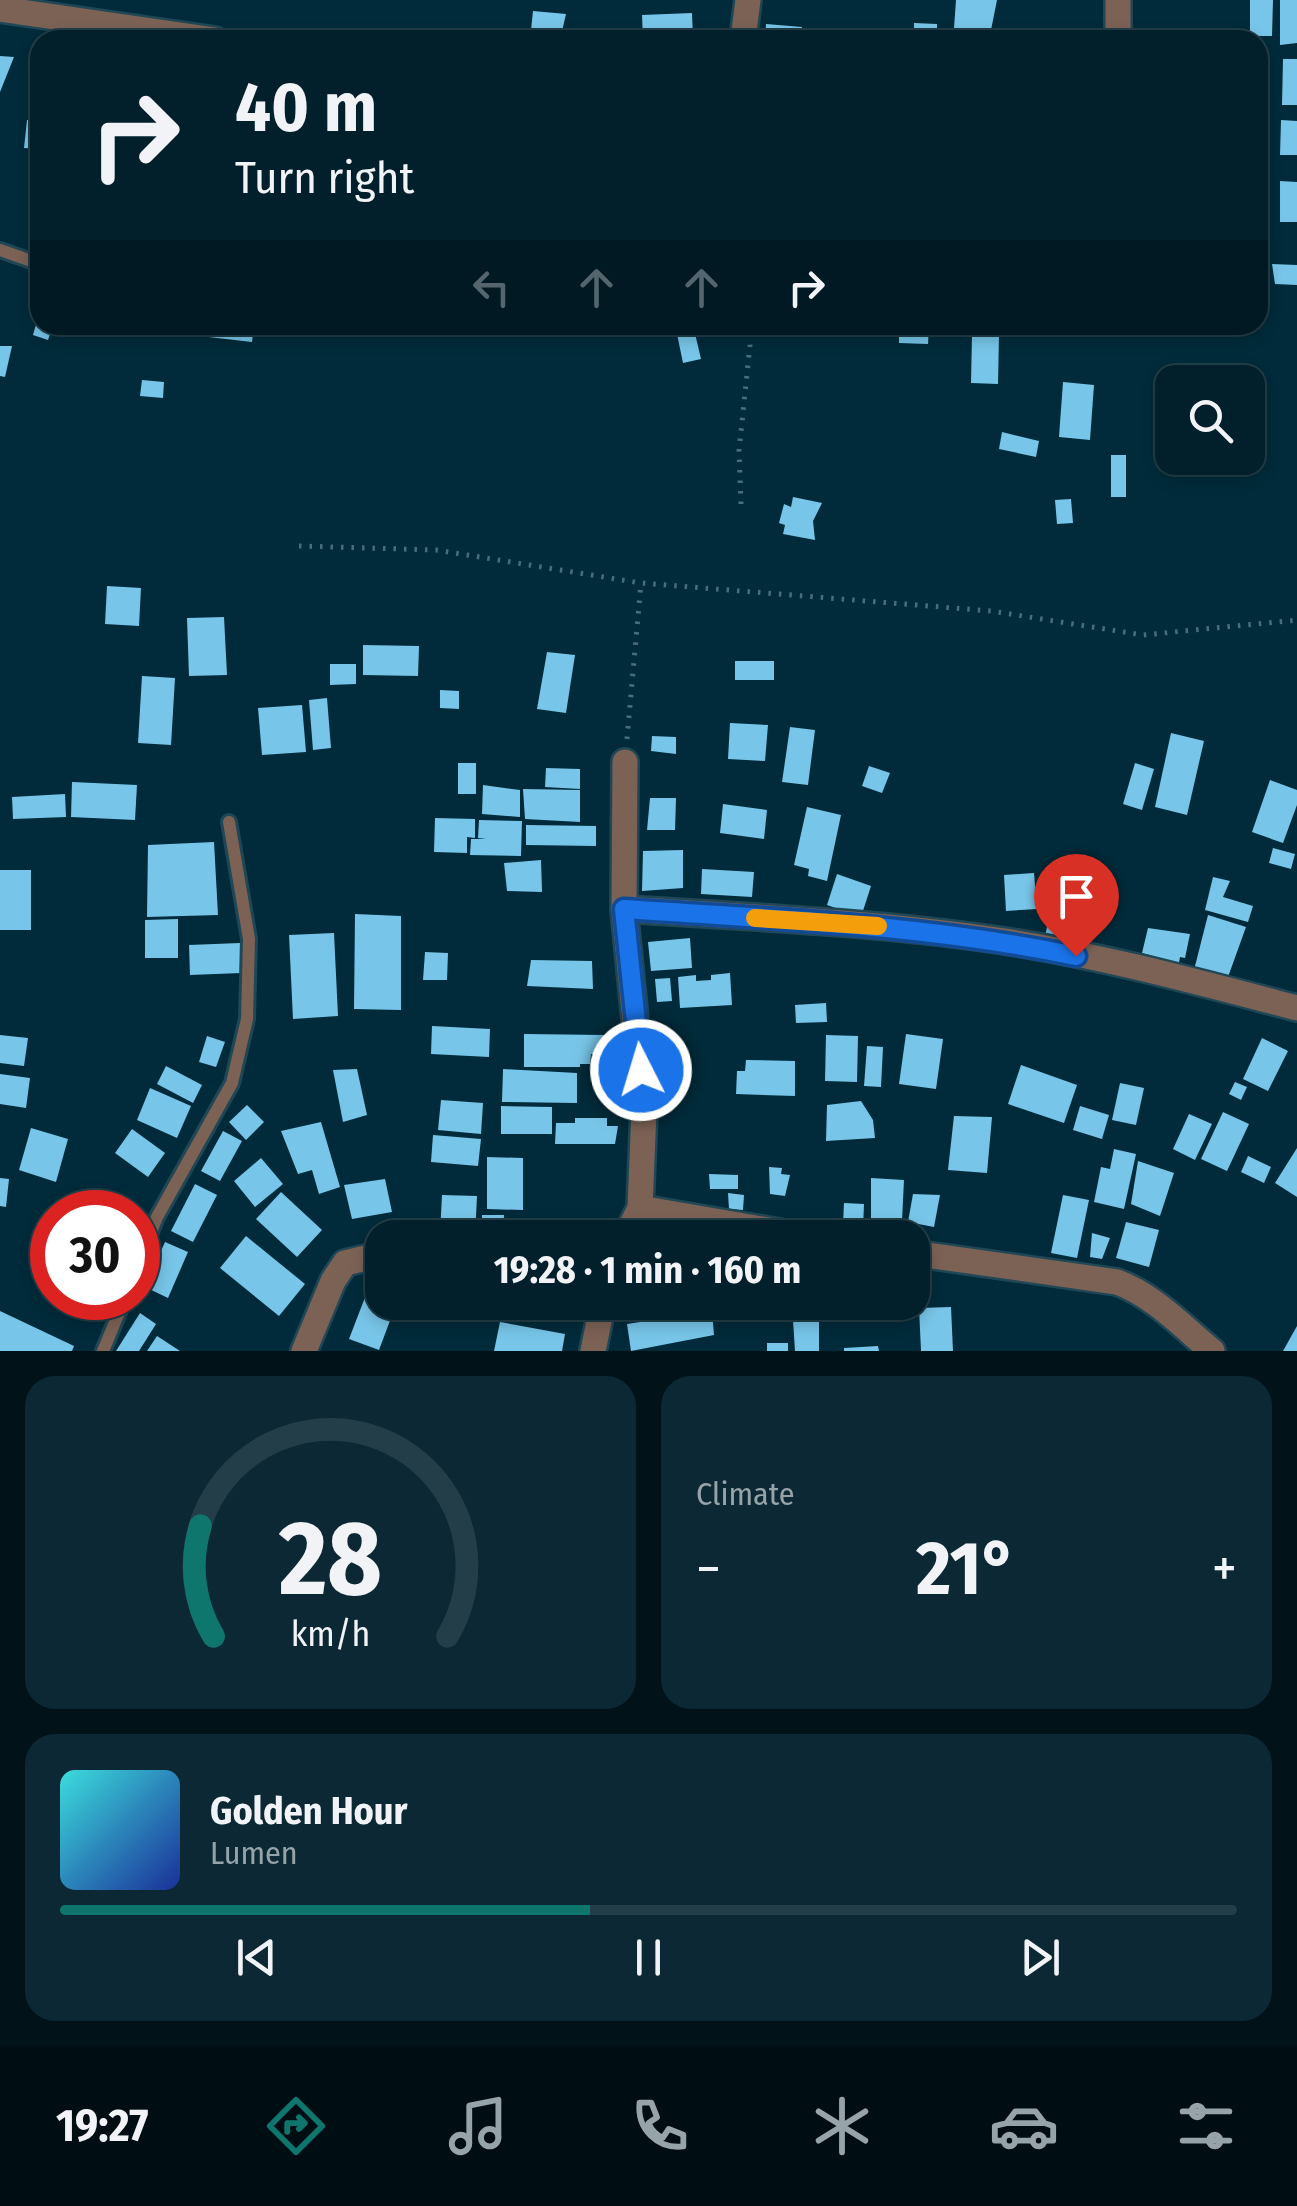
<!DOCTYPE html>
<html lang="en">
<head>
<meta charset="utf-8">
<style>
	:root { --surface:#01202c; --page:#0b2834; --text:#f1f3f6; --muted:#96a3a9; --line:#233e48; --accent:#0f766e }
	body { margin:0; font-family:"Fira Sans Condensed",sans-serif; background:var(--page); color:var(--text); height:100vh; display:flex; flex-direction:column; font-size:38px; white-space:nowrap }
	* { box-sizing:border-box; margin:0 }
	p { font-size:32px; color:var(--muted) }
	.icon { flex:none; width:55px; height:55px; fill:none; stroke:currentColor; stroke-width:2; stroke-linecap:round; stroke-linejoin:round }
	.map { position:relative; height:1351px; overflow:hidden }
	.sheet { display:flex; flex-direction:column; gap:25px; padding:25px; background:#011218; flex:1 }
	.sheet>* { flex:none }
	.hud { position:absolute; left:30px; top:30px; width:1238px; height:305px; border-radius:30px; box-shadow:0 5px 15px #0003,0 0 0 2px var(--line); background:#01202c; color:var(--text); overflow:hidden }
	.controls { position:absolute; left:1155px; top:365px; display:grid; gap:20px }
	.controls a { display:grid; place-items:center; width:110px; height:110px; border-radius:20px; background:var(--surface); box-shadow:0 5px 15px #0003,0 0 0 2px var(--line); font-size:50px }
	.speed { position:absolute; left:30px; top:1190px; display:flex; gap:20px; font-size:50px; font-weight:700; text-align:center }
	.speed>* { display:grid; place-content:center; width:130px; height:130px; border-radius:50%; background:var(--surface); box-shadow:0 5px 15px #0003,0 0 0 2px var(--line); line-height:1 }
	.speed .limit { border:15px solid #d22; background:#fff; color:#111 }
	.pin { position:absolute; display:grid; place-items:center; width:85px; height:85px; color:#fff; margin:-102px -42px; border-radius:50% 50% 50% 0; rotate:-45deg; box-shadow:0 0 10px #0007 }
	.pin .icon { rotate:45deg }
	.me { position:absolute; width:110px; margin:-55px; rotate:355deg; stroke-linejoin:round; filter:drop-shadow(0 0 8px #0008) }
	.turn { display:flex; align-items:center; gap:35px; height:210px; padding:0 40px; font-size:45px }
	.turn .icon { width:130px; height:130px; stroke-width:2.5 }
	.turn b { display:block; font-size:70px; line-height:85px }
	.lanes { display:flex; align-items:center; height:95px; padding:0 40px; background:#0003; justify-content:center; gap:50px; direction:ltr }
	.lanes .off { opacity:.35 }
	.big { font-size:75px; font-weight:700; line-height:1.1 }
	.sheet .card { flex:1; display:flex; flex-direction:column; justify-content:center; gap:15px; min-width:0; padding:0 35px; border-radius:30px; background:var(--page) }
	.sheet .dial { align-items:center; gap:0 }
	.dial svg { height:260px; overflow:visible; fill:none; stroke:var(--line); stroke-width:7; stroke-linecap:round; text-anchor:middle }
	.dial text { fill:var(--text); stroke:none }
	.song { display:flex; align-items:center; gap:30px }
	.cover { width:120px; height:120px; border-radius:15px; background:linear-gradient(135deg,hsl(180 70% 55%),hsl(230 70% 35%)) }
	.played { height:10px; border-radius:5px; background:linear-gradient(90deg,var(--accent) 45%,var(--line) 45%) }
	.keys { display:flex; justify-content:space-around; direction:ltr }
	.heat { display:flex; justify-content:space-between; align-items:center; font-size:55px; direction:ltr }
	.sheet .tiles { flex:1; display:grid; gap:25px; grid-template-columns:1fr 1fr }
	.card:last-child { grid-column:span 2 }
	.trip { position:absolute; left:365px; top:1220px; width:565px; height:100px; border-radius:30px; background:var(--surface); box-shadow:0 5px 15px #0003,0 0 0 2px var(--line); font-weight:700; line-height:100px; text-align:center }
	.tabs { display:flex; height:160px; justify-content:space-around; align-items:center; background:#000d12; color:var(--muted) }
	.tabs .icon { width:70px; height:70px }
	.tabs .active { color:var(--accent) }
	.tabs b { font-size:45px; color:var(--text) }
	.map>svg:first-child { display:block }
	.building { fill:#77c5e8 }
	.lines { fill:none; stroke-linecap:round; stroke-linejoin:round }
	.lane-casing { stroke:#204755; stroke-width:18 }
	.street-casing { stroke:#204755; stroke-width:30 }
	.path { stroke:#4a6d7b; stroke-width:5; stroke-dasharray:2.5 8; stroke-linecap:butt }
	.lane { stroke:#7c6255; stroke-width:12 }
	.street { stroke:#7c6255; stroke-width:25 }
	.route-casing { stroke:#114b97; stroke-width:25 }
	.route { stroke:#1a73e8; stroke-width:18 }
	.slow { stroke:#f59e0b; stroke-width:18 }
</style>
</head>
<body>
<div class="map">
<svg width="1297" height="1351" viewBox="0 0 1297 1351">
	<rect width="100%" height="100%" fill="#012b3a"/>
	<g class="building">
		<path d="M956,0H997L991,30L954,28Z"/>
		<path d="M1250,0H1273L1272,36H1250Z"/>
		<path d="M1280,0H1297V43L1280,45Z"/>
		<path d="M533,11L566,14L560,40H530Z"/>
		<path d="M692,13L693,40H643L642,15Z"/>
		<path d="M914,23L937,24V40H914Z"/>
		<path d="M766,24L802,27L801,40H765Z"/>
		<path d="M0,56L14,57L0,92Z"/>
		<path d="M1283,59H1297V105H1282Z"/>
		<path d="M27,120L40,121V149L24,148Z"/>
		<path d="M1281,120L1297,121V155H1280Z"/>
		<path d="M1280,181L1297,182V222H1280Z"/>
		<path d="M1272,264L1297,265V285L1275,284Z"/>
		<path d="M39,314L40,325H53L48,340L33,335Z"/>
		<path d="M192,325H254L252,342L191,335Z"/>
		<path d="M693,325L701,359L683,363L676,329Z"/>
		<path d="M899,325H929L928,344L899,343Z"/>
		<path d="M933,325H967L968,333L936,336Z"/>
		<path d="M972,335H999L998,384L971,383Z"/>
		<path d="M0,346H12L5,377L0,376Z"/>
		<path d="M142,380L164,382L163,398L140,396Z"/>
		<path d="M1063,382L1094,385L1090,440L1059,437Z"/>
		<path d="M1002,432L1039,441L1036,457L999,449Z"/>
		<rect x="1111" y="455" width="15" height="42"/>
		<path d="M793,497L822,503L813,521L815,540L783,534L785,525L779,523L784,504L791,507Z"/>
		<path d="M1071,499L1073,523L1057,524L1055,500Z"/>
		<path d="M107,586L141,588L139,626L105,624Z"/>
		<path d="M224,617L227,675L189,676L187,618Z"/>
		<path d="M363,645L419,646L418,676L363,675Z"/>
		<path d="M547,652L575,655L566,713L537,709Z"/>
		<rect x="735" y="661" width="39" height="19"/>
		<path d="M330,664H356V684L330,685Z"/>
		<path d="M142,676L175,678L171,745L138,743Z"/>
		<path d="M440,690L459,691V709L440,708Z"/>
		<path d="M327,698L331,748L313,750L309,700Z"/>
		<path d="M302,705L306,752L262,755L258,708Z"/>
		<path d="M730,723L768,725L765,761L728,759Z"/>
		<path d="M790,727L815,730L808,785L782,782Z"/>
		<path d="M1171,733L1204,741L1187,815L1155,807Z"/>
		<path d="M652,736L676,737V754L651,751Z"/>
		<rect x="458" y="763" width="18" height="31"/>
		<path d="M1135,763L1154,769L1142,810L1123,804Z"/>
		<path d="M869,766L890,773L882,793L862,786Z"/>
		<path d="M546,768L580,769V789L545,787Z"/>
		<path d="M1270,780L1297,790V805L1283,843L1252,832Z"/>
		<path d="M72,782L137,785L135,820L71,817Z"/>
		<path d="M483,785L520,790V817L482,814Z"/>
		<path d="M523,789L580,790V822L525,819Z"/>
		<path d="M65,794L66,817L13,819L12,797Z"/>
		<path d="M650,798H676L675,830H647Z"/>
		<path d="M723,804L767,810L764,839L720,833Z"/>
		<path d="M807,807L841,815L827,881L808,876L809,869L794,865Z"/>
		<path d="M435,818L475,819V838L467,837V853L434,852Z"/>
		<path d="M479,820L522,821L521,856L470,855L471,839H486L478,838Z"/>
		<path d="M526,825L596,826V846L526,845Z"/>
		<path d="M214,842L218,915L147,917L148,845Z"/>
		<path d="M1273,848L1295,854L1291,869L1269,863Z"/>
		<path d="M683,850V888L642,891L643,851Z"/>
		<path d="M541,860L542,892L507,891L504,863Z"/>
		<path d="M702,869L754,872L752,897L701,894Z"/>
		<rect x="0" y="870" width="31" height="60"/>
		<path d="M1034,873L1037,909L1006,911L1004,875Z"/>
		<path d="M837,874L871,886L861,917L827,905Z"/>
		<path d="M1213,877L1230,881L1223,897L1253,906L1248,922L1205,910Z"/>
		<path d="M1058,879L1083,885L1071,942L1045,936Z"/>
		<path d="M355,914L401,916V1010L354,1009Z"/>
		<path d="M1208,915L1246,927L1228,977L1194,970Z"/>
		<path d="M178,919V958H145V920Z"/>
		<path d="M1148,928L1190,934L1185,958L1180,957L1178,968L1163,965L1164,959L1142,953Z"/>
		<path d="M334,933L338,1016L293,1019L289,935Z"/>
		<path d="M690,938L692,968L651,971L648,942Z"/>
		<path d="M240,943L241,973L190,975L189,945Z"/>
		<path d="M425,952L448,953L447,980H423Z"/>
		<path d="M531,960L592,961L593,989L527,986Z"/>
		<path d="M730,973L732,1005L680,1008L678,977L696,975V981L711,980V975Z"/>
		<path d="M670,978L672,1001L657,1002L655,979Z"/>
		<path d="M826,1003L827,1022L796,1023L795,1005Z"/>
		<path d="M432,1026L490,1029L489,1057L431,1054Z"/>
		<path d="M524,1034L605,1035V1054H591L590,1064H580V1067H524Z"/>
		<path d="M906,1034L943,1039L936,1089L899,1084Z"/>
		<path d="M0,1035L28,1038L24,1066L0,1063Z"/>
		<path d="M826,1035L858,1036L857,1082L825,1081Z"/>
		<path d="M207,1036L225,1042L216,1067L199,1062Z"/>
		<path d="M1262,1038L1288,1051L1268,1091L1243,1079Z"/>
		<path d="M867,1046L883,1047L881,1087L864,1086Z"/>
		<path d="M746,1060L795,1061V1096L736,1094L737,1071H745Z"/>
		<path d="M1021,1065L1077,1085L1064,1123L1008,1104Z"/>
		<path d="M166,1066L202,1085L193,1103L157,1084Z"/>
		<path d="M357,1069L367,1115L343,1122L333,1070Z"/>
		<path d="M503,1069L577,1073V1103L502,1102Z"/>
		<path d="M0,1074L30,1078L26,1108L0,1104Z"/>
		<path d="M1235,1082L1247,1087L1241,1100L1229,1094Z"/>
		<path d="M1120,1083L1144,1088L1136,1125L1112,1120Z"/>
		<path d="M150,1088L191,1106L177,1138L137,1120Z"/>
		<path d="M441,1100L483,1103L481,1134L438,1130Z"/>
		<path d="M861,1101L873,1120L875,1138L826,1141L827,1105Z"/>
		<path d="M247,1105L264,1122L246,1140L229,1122Z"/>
		<path d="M501,1106L552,1107V1134H501Z"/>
		<path d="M1080,1106L1109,1115L1102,1139L1073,1130Z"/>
		<path d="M1223,1112L1249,1124L1227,1171L1201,1159Z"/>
		<path d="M1189,1114L1212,1124L1195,1160L1173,1149Z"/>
		<path d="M954,1116L992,1117L987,1173L948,1170Z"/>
		<path d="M575,1118H607V1126H618L615,1144H555L556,1123H575Z"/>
		<path d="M321,1122L340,1187L319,1194L312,1170L298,1174L281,1131Z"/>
		<path d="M31,1128L68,1139L56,1182L19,1170Z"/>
		<path d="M132,1129L165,1153L148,1177L115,1153Z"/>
		<path d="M223,1131L242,1141L220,1181L201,1171Z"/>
		<path d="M433,1135L481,1139L478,1166L431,1162Z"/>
		<path d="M1297,1148V1197L1275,1183Z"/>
		<path d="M1114,1149L1136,1154L1124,1209L1094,1202L1101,1167L1110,1169Z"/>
		<path d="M1248,1156L1271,1167L1264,1183L1241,1172Z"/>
		<path d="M487,1157L523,1158V1210L487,1209Z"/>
		<path d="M261,1158L283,1184L255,1207L234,1181Z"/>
		<path d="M1138,1161L1174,1173L1160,1216L1131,1204Z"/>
		<path d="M769,1167L782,1168L781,1174L790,1175L785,1196L770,1194Z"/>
		<path d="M709,1174L738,1175V1189H710Z"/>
		<path d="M0,1178L9,1179L6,1207L0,1206Z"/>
		<path d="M871,1178L904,1180L902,1221L871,1218Z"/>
		<path d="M385,1179L392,1212L352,1219L344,1185Z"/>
		<path d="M195,1184L217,1195L193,1242L171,1231Z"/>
		<path d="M281,1192L322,1230L297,1257L256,1219Z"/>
		<path d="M728,1193L744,1195L743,1210L729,1209Z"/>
		<path d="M913,1194L940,1195L934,1227L908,1222Z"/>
		<path d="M442,1195L477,1196L475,1236L440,1234Z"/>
		<path d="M1063,1195L1089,1200L1077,1258L1051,1253Z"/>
		<path d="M844,1203L864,1204L863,1228L843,1224Z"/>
		<path d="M482,1215H504L503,1238H482Z"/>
		<path d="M1126,1222L1159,1230L1149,1267L1116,1258Z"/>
		<path d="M1092,1233L1110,1238L1102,1259L1090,1257Z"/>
		<path d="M246,1236L305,1284L279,1316L220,1268Z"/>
		<path d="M165,1242L188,1252L168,1298L145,1287Z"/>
		<path d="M922,1286V1305H912V1287Z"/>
		<path d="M369,1287L382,1292V1302H397L379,1350L349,1339Z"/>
		<path d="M518,1302L553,1304L552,1320L517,1318Z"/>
		<path d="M819,1303V1351H795L792,1304Z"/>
		<path d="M951,1307L953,1351H921L919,1308Z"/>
		<path d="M0,1311L74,1346L72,1351H0Z"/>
		<path d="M712,1311L714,1335L631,1351L627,1324Z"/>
		<path d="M140,1313L156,1324L139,1351H116Z"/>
		<path d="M500,1322L565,1334L562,1351H494Z"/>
		<path d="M1297,1326V1351H1283Z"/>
		<path d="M157,1336L180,1351H147Z"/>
		<rect x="767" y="1343" width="21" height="8"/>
		<path d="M878,1346L879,1351H844V1348Z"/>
	</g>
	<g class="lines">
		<g class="lane-casing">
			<g id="lane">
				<path d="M0,250L40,264"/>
				<path d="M138,1265L157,1217L232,1083L247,1019L249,939L229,822"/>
				<path d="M103,1351L125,1298"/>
			</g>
		</g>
		<g class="street-casing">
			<g id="street">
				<path d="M1118,0V40"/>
				<path d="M0,9L215,40"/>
				<path d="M743,40L748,0"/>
				<path d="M624,909C749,917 874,922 998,940C1099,955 1198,982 1297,1008"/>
				<path d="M640,1208L814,1238"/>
				<path d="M625,1238L640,1208L644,1110L624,909L625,762"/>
				<path d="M912,1253L1117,1282C1153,1295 1183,1327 1212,1351"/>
				<path d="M304,1351L333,1281L345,1263L366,1258L382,1260"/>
				<path d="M593,1351L603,1302"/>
			</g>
		</g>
		<g class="path">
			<path d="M741,504L739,451L750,345L749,325"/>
			<path d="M299,546L436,550L641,583L991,611L1143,635L1297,620"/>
			<path d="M627,739L641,583"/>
		</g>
		<use href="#lane" class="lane"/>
		<use href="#street" class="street"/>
	</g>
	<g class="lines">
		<g class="route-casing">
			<path id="route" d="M641,1070L624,909C776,919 927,925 1076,956"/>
		</g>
		<use href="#route" class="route"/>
		<path class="slow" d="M755,918L878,926"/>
	</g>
</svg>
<div class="controls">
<a><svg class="icon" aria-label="search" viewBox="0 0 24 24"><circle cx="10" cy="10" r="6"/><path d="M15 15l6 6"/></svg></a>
</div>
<div class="speed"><div class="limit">30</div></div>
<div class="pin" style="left:1076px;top:956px;background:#d93025"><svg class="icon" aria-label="arrive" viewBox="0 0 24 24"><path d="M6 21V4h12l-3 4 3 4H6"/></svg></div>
<svg class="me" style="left:641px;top:1070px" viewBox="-20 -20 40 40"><circle r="17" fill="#1a73e8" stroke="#fff" stroke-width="3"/><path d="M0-11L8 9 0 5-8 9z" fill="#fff"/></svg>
<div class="trip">19:28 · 1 min · 160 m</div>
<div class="hud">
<div class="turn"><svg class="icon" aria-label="right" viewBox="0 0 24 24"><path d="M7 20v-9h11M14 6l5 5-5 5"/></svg><div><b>40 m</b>Turn right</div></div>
<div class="lanes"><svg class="icon off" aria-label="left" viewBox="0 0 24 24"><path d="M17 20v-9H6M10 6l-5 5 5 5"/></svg><svg class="icon off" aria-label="ahead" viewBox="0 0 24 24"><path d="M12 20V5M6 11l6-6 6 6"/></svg><svg class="icon off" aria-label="ahead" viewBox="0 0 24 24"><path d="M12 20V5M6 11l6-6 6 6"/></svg><svg class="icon" aria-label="right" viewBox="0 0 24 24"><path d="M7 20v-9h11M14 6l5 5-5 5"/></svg></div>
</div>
</div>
<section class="sheet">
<div class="tiles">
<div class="card dial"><svg viewBox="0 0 100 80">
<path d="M14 69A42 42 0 1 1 86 69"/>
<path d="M14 69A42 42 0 0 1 10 35" stroke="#0f766e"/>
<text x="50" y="56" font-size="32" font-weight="700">28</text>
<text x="50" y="72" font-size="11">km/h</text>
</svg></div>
<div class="card"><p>Climate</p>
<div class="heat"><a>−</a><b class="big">21°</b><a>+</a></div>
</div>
<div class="card">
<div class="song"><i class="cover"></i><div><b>Golden Hour</b><p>Lumen</p></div></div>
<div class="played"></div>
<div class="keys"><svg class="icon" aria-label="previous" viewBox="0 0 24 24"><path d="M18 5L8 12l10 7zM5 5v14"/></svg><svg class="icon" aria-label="pause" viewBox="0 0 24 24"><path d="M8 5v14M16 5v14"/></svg><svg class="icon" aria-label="next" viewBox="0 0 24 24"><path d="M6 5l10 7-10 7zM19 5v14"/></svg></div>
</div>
</div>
</section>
<nav class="tabs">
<b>19:27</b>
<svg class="icon active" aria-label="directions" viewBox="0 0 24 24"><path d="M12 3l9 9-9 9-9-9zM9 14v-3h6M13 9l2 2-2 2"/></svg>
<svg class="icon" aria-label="music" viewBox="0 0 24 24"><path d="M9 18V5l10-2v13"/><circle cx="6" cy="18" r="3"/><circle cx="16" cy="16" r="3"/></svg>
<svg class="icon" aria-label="phone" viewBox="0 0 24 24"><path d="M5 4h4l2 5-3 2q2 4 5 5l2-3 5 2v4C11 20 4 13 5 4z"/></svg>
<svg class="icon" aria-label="climate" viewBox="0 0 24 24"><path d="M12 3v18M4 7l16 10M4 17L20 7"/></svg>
<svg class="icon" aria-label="car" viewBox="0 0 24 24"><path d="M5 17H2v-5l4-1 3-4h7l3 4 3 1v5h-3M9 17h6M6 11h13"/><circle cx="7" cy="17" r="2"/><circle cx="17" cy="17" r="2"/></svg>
<svg class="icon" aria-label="filters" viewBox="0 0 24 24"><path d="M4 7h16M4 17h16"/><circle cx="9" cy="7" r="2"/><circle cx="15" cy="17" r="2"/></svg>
</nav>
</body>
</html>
